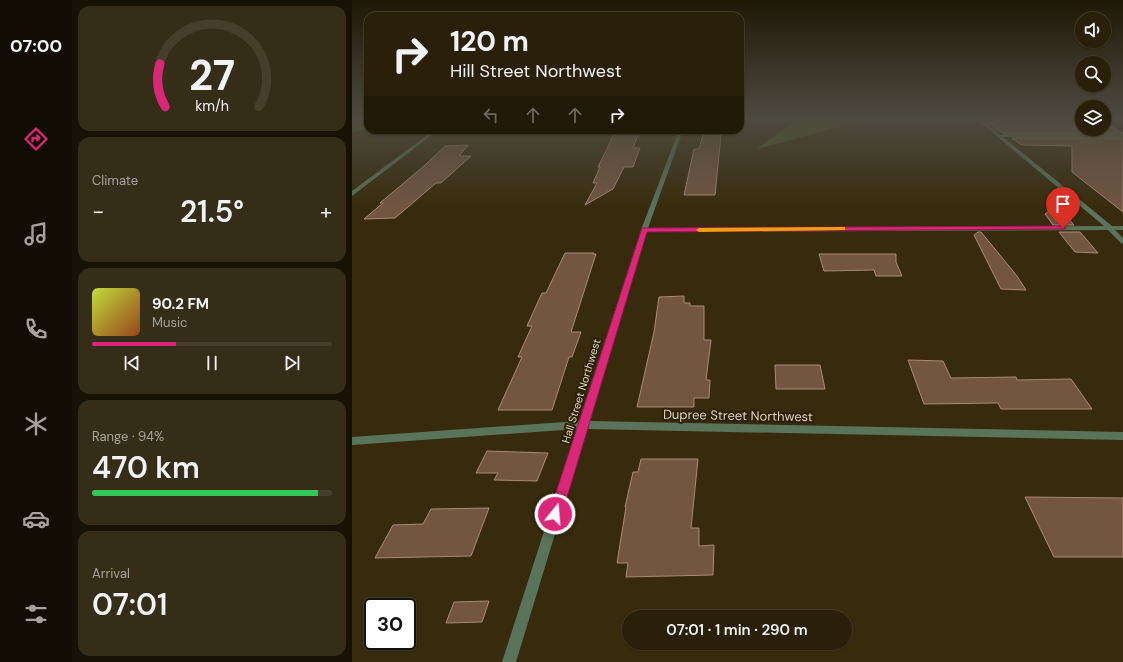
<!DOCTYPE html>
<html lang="en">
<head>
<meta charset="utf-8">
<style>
	:root { --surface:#2a200a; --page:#362d18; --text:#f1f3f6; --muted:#a5a39c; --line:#463e2b; --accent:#db2777 }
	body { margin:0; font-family:"DM Sans",sans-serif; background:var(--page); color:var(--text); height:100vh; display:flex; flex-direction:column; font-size:15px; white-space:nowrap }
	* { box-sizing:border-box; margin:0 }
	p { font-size:13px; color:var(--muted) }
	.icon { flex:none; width:22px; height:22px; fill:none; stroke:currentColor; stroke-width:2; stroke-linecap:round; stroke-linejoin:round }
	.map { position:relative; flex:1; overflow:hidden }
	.sheet { display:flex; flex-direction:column; gap:6px; padding:6px; background:#171206; width:280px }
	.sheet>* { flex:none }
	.banner { position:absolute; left:12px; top:12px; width:380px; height:122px; border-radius:12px; box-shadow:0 1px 3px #0004,0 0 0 1px var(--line); background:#2a200a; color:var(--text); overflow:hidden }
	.buttons { position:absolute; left:723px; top:12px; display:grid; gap:8px }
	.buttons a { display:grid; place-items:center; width:36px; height:36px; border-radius:50%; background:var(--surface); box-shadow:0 1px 3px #0004,0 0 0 1px var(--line); font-size:20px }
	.speed { position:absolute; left:12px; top:598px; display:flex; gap:8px; font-size:20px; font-weight:700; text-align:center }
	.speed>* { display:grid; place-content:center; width:52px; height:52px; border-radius:50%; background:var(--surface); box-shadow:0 1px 3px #0004,0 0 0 1px var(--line); line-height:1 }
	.speed .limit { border:2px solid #111; border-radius:6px; background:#fff; color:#111 }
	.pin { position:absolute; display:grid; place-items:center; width:34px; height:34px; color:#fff; margin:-41px -17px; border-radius:50% 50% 50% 0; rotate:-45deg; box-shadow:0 0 4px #0007 }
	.pin .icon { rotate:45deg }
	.me { position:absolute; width:44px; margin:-22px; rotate:17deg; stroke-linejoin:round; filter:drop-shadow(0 0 3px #0008) }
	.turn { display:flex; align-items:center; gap:14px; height:84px; padding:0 20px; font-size:18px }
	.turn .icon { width:52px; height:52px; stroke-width:2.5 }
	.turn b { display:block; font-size:28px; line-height:34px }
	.lanes { display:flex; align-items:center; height:38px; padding:0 20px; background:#0003; justify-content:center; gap:20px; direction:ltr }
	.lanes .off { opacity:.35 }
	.big { font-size:30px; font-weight:600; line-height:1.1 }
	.sheet .card { flex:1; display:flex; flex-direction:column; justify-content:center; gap:6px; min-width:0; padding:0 14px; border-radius:12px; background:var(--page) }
	.sheet .dial { align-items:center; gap:0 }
	.dial svg { height:104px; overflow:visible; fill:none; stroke:var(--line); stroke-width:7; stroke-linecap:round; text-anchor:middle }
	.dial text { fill:var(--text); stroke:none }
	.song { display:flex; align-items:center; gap:12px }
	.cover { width:48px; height:48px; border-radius:6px; background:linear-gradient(135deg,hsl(70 70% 55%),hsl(20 70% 35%)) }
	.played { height:4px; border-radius:2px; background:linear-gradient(90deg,var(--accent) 35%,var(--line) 35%) }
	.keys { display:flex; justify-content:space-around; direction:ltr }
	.heat { display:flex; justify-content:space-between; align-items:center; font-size:22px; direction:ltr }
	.charge { height:6px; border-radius:3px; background:linear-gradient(90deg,#34c759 94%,var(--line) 0) }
	.trip { position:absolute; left:270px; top:610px; width:230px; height:40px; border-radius:20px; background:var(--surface); box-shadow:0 1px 3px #0004,0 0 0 1px var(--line); font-weight:600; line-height:40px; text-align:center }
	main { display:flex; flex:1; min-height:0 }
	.dock { display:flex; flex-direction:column; width:72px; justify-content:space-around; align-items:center; background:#110d04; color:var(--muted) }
	.dock .icon { width:28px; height:28px }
	.dock .on { color:var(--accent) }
	.dock b { font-size:18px; color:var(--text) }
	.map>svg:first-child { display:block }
	.forest { fill:#476214 }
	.building { fill:#735642; stroke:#aa8a76 }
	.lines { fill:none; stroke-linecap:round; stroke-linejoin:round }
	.minor { fill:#5a735b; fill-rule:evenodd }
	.route { fill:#db2777; stroke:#8e194d }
	.slow { fill:#f59e0b }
	.labels { text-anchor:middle; stroke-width:4; stroke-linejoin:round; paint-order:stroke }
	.street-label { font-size:11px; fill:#dbd4c3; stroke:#2d2103 }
	.near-street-label { font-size:13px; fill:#dbd4c3; stroke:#2d2103 }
</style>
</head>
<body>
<main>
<nav class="dock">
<b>07:00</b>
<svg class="icon on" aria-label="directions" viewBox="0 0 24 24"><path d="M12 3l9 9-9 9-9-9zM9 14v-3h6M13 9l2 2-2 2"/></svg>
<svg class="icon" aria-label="music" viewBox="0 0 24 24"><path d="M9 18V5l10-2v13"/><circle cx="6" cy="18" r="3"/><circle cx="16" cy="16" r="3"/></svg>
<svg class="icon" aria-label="phone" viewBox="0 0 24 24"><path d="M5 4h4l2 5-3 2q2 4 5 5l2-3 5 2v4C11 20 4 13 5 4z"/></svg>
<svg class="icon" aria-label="climate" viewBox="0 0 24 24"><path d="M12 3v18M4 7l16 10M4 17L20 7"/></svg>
<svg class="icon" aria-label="car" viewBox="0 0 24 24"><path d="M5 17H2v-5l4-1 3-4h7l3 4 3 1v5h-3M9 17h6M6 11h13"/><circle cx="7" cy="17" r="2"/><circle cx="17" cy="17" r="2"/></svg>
<svg class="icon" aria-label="filters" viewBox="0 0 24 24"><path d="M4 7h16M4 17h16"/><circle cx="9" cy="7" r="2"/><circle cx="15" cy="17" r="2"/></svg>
</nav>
<section class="sheet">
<div class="card dial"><svg viewBox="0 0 100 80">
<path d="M14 69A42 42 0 1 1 86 69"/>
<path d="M14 69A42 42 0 0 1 10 36" stroke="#db2777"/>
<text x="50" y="56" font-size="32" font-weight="700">27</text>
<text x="50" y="72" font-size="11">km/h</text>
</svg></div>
<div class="card"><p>Climate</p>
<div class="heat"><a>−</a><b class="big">21.5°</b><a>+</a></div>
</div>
<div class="card">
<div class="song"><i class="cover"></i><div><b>90.2 FM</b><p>Music</p></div></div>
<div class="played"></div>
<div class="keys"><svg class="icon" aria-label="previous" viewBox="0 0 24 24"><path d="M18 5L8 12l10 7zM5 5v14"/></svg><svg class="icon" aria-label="pause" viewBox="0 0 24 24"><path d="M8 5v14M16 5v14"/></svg><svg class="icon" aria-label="next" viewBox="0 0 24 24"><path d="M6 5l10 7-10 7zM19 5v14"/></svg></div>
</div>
<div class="card"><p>Range · 94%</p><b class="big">470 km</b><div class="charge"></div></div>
<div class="card"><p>Arrival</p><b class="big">07:01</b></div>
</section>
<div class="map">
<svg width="771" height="662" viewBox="0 0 771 662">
	<rect width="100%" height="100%" fill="#382b0d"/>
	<g class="forest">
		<path d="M0,117H16V129L0,132Z"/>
		<path d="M447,117H524L405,149Z"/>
	</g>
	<g class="building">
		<path d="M645,117L724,119L730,122V129H741L749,134H652L635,122H647L644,121L649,120Z"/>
		<path d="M752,123L771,133V134H752Z"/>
		<path d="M264,130H288L281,148H288L281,167H272L261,189L233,205L245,183H241L248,167H246Z"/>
		<path d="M351,135H369L363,195H332L342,149H347Z"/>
		<path d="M660,138H771V212L720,172V146L669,145Z"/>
		<path d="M116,145L107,156H119L89,183H84L43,218L12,219L31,203H28L72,166L93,146Z"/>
		<path d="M705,205L722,225H701L693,214Z"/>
		<path d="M626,232H629L665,276L674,290L649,289L622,235Z"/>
		<path d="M707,232H728L746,253L723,252Z"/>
		<path d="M213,253H242L241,254H244L219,332H229L220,357H217L200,410H146L170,357H166L180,326H175L190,293H194Z"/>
		<path d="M467,254H544V262L550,276H524L522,270L472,271Z"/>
		<path d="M332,296V303H338V306H352V340H359L354,380H358L357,398H342V407H285L302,332L307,297Z"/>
		<path d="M556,360L591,361L599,378L664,377L665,380L719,379L740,409H649L646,403L572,404Z"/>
		<path d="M423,365H468L473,389H424Z"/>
		<path d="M135,451L196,453L185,481L142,480L146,473H124Z"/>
		<path d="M289,459H346L339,528H347V546L362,545L361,575L274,577L276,563H265L274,507H273L281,472H286Z"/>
		<path d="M673,497L771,498V557H702Z"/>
		<path d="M137,508L119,556L23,558L41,525L71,524L79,509Z"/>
		<path d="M137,601L130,622L94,623L102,602Z"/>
	</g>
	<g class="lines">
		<g class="minor">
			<path d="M622,117H627L648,135H771V137H651L760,226H771V230H763L771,238V244L769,243L756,230L294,232L237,421L771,432V440L235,429L164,662H150L225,429L0,445V437L227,421L289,230L327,130H331L296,228L752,226Z"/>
			<path d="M82,130L85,131L0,196V191Z"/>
		</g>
	</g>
	<linearGradient id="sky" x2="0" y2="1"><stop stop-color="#1f1807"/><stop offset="0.56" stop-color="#4d4a40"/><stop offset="1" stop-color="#4d4a40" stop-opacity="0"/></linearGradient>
	<rect width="771" height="210" fill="url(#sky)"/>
	<path class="route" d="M711,226L714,228L713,229L295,232L210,514L208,518L203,520L199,518L197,514L290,228Z"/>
	<path class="slow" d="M491,227H493V230L347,232L344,230L347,228Z"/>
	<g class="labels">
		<g class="street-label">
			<text transform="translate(229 391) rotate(-73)" y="4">Hall Street Northwest</text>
		</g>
		<g class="near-street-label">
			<text transform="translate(386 415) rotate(1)" y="5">Dupree Street Northwest</text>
		</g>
	</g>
</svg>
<div class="buttons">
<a><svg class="icon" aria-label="sound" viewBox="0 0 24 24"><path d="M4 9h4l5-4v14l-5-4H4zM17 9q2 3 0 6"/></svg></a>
<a><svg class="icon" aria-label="search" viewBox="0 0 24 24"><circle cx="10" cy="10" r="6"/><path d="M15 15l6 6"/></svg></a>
<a><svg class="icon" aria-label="layers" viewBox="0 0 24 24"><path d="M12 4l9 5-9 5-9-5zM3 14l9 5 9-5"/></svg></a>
</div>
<div class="speed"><div class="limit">30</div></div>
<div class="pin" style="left:711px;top:228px;background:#d93025"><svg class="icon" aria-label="arrive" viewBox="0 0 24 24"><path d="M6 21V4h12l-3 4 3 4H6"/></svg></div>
<svg class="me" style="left:203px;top:514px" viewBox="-20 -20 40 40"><circle r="17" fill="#db2777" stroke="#fff" stroke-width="3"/><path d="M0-11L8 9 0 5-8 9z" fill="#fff"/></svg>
<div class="trip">07:01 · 1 min · 290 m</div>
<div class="banner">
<div class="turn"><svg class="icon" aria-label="right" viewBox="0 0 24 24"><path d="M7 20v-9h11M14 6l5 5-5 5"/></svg><div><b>120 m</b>Hill Street Northwest</div></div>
<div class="lanes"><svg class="icon off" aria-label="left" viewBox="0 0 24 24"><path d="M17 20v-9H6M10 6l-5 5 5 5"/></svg><svg class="icon off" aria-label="ahead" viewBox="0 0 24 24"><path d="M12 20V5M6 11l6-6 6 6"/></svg><svg class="icon off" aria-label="ahead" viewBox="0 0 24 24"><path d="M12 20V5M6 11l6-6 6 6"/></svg><svg class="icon" aria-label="right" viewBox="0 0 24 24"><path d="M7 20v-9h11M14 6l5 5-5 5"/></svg></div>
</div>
</div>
</main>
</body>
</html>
